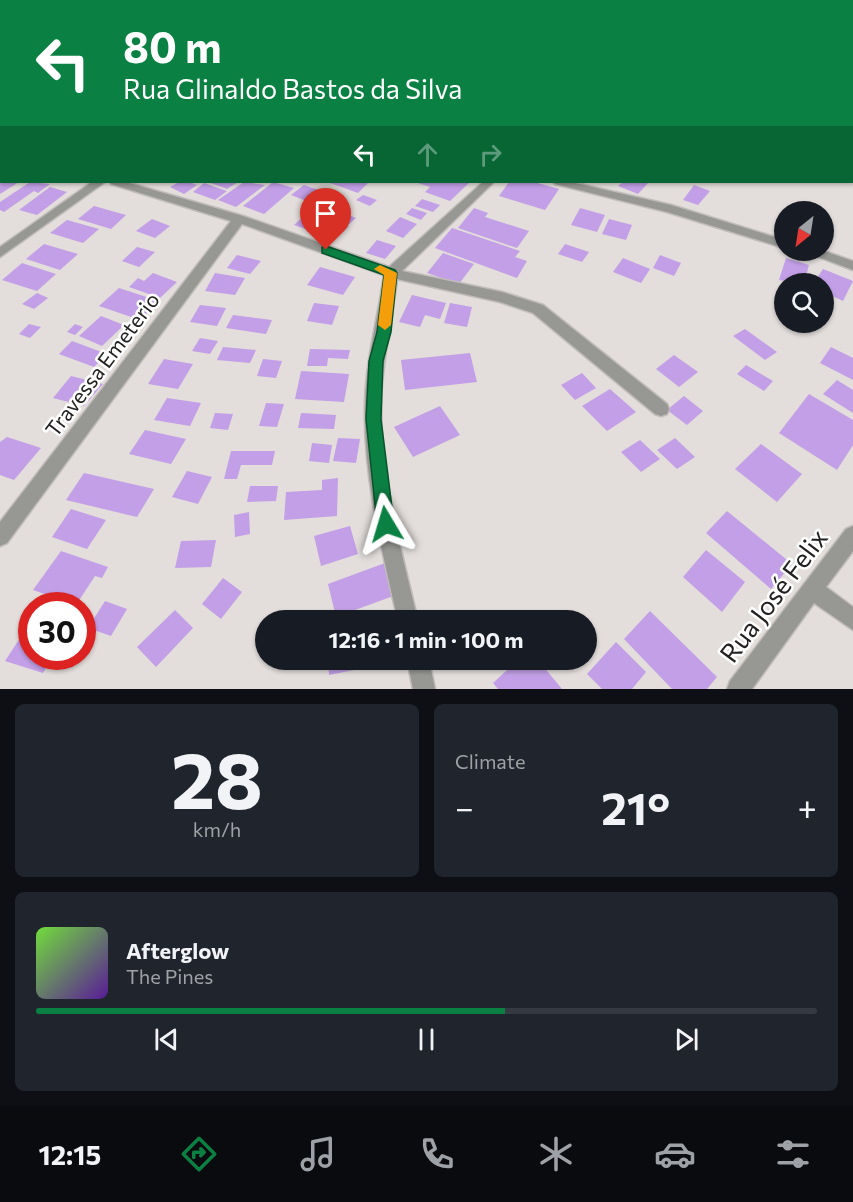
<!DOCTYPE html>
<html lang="en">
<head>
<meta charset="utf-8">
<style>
	:root { --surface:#171b24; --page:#20242c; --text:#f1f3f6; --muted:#9ea1a6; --line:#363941; --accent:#0b8043 }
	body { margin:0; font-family:Commissioner,sans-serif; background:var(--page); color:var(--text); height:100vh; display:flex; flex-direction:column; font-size:22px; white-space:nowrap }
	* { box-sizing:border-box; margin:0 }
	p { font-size:20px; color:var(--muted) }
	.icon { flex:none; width:33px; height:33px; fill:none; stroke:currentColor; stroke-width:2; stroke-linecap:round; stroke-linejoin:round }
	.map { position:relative; height:689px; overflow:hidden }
	.drawer { display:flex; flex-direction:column; gap:15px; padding:15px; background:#0d0f14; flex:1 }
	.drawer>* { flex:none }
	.hud { position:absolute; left:0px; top:0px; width:854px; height:183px; box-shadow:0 2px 4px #0004; background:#0b8043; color:#fff; overflow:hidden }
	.needle { width:39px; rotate:210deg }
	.buttons { position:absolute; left:774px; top:201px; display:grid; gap:12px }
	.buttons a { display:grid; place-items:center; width:60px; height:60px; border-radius:50%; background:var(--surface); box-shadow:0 2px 4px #0004; font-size:30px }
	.speed { position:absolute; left:18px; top:592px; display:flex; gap:12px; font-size:30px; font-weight:700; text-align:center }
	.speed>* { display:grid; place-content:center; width:78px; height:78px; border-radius:50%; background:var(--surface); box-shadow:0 2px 4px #0004; line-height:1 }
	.speed .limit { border:9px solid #d22; background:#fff; color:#111 }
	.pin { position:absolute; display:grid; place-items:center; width:51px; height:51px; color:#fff; margin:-62px -26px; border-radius:50% 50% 50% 0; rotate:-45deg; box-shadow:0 0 6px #0007 }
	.pin .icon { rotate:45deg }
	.me { position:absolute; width:66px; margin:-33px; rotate:353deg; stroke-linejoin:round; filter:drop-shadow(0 0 4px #0008) }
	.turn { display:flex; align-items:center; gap:21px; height:126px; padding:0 24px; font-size:27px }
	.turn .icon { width:78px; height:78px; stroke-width:2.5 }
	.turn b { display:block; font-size:42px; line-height:51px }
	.lanes { display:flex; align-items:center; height:57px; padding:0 24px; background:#0003; justify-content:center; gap:30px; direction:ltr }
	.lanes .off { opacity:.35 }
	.big { font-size:45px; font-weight:700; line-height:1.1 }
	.drawer .widget { flex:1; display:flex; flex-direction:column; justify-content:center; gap:9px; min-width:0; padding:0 21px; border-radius:9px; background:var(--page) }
	.drawer .dial { align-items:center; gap:0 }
	.dial b { font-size:78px; line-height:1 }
	.song { display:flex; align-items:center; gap:18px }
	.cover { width:72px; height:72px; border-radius:9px; background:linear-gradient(135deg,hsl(100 70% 55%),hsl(270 70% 35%)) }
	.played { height:6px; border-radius:3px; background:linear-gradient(90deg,var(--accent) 60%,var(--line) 60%) }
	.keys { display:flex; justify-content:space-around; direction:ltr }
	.heat { display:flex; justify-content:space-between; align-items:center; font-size:33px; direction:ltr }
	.drawer .tiles { flex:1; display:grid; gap:15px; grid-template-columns:1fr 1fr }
	.widget:last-child { grid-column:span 2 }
	.trip { position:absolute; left:255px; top:610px; width:342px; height:60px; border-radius:30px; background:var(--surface); box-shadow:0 2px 4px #0004; font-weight:700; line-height:60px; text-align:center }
	.menu { display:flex; height:96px; justify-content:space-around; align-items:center; background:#090b0e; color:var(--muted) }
	.menu .icon { width:42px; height:42px }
	.menu .selected { color:var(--accent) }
	.menu b { font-size:27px; color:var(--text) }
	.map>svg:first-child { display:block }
	.building { fill:#c29fe6 }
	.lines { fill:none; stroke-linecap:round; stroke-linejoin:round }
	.minor-casing { stroke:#c0bcb9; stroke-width:3 }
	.path { stroke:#8e8a88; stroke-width:2; stroke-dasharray:3 1.5; stroke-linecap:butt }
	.minor { fill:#979794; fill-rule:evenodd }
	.route { fill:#0b8043; stroke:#07532c; stroke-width:1.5 }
	.slow { fill:#f59e0b }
	.labels { text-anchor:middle; stroke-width:5; stroke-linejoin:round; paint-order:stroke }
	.street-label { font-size:21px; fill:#232120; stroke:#fff }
	.near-street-label { font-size:26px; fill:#232120; stroke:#fff }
</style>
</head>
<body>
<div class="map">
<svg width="853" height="689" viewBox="0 0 853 689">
	<rect width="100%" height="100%" fill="#e3dedb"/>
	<g class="building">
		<path d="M0,182H19L0,194Z"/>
		<path d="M30,182L50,184L38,193L34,191L4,212L0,210V202Z"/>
		<path d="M179,182H189L197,185L184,194L170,187Z"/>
		<path d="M208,182H238L227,189Z"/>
		<path d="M244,182L265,185L236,207L218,200Z"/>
		<path d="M273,182L294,188L264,214L243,206Z"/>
		<path d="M332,182H363L368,183L358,193L330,183Z"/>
		<path d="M415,182H470L450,201L425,192L430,187Z"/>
		<path d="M509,182H534L559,189L545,210L499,196Z"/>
		<path d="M623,182H649L638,194L618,186Z"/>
		<path d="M204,183L227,191L215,200L193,192Z"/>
		<path d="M304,185L327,193L314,204L291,195Z"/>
		<path d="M694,185L710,191L698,205L683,200Z"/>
		<path d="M50,187L67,192L37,215L19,210Z"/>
		<path d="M363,195L377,200L370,206L356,200Z"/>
		<path d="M422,199L440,205L433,212L415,206Z"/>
		<path d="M94,206L126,215L111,229L78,219Z"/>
		<path d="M412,208L427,213L421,220L406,214Z"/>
		<path d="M474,208L488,213L485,217L529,231L517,248L458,228Z"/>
		<path d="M580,208L605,215L597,232L571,225Z"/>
		<path d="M342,212L356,218L348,225L340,222L349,226L337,237L321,230Z"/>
		<path d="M307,213L327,219L314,232L294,225Z"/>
		<path d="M400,217L417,224L403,238L386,231Z"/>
		<path d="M152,219L170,226L155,238L136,231Z"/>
		<path d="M609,219L632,225L626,240L602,234Z"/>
		<path d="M67,220L99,229L83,243L50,233Z"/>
		<path d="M452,228L520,251L515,257L527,261L517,278L435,248Z"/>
		<path d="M377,240L396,246L385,259L366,253Z"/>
		<path d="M44,244L78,254L60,270L26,259Z"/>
		<path d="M565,244L589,252L582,262L558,254Z"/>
		<path d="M137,247L155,252L139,267L122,261Z"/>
		<path d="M443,253L474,264L459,284L427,273Z"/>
		<path d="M237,255L261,261L250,274L227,268Z"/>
		<path d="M660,255L681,263L674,276L653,268Z"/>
		<path d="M623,258L650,269L641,283L613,272Z"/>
		<path d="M786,258L809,265L804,284L779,280Z"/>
		<path d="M22,263L56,274L37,291L2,280Z"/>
		<path d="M320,267L355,277L343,295L307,285Z"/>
		<path d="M823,269L853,281L843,301L824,292V284H813Z"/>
		<path d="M153,273L177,282L160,298L129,287L138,278L144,281Z"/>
		<path d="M215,273L245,278L235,295L205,291Z"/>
		<path d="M119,288L159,301L140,320L99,306Z"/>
		<path d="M37,293L48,298L34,309L22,304Z"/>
		<path d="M412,295L446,303L440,319L425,315L420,327L399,322Z"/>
		<path d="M314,303L339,306L332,325L307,321Z"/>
		<path d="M450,303L472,307L467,327L444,323Z"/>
		<path d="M200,305L226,308L217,326L190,322Z"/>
		<path d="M233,315L272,320L266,334L226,328Z"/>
		<path d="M101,316L124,325L102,346L79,336Z"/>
		<path d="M29,324L41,327L30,338L19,334Z"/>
		<path d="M75,324L83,327L75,335L67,332Z"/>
		<path d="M745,329L777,352L765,360L733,336Z"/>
		<path d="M200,338L218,341L210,354L192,351Z"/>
		<path d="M72,341L107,354L94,367L59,354Z"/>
		<path d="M223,347L256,350L250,363L217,360Z"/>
		<path d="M831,347L853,358V380L820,363Z"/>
		<path d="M310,349L350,350L348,359L328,358L327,366H307Z"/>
		<path d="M470,353L477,382L405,390L401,360Z"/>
		<path d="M674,355L698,372L679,387L656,369Z"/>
		<path d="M164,359L193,364L178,389L148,384Z"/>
		<path d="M263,359L282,361L276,378L257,376Z"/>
		<path d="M746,365L773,381L764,391L737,374Z"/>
		<path d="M301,371L349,374L344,402L295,399Z"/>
		<path d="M582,373L596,388L575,400L561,385Z"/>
		<path d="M71,376L103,384L84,406L53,398Z"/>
		<path d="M837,380L853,390V413L823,394Z"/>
		<path d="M610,389L636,412L607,431L582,406Z"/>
		<path d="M809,394L853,420V445L837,470L779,433Z"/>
		<path d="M684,396L703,411L687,425L667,410Z"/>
		<path d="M167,398L201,403L190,426L154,420Z"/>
		<path d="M266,403L284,404L277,427L259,426Z"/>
		<path d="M440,406L460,435L413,457L394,427Z"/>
		<path d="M215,413L233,414L228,430L210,428Z"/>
		<path d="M301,413L336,415L334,429L298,428Z"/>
		<path d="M145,430L186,439L171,464L129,454Z"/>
		<path d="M7,437L41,448L14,480L0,475V442Z"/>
		<path d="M338,438L360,439L356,463L333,461Z"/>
		<path d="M675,438L695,457L677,469L657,450Z"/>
		<path d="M640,440L660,459L641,472L621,452Z"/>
		<path d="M312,443L332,445L329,463L309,461Z"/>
		<path d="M761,444L802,474L777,502L735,469Z"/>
		<path d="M231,451H275L272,465H241L237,479H224Z"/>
		<path d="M187,471L212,477L198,504L172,497Z"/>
		<path d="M84,473L154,489L137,517L66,500Z"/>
		<path d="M338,478L337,516L284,520L286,492L322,490V480Z"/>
		<path d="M250,486H278L276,501L247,502Z"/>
		<path d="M71,509L106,520L87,549L52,537Z"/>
		<path d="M727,511L792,564L771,589L706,533Z"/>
		<path d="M249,512L250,534L235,537L234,515Z"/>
		<path d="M350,526L358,554L321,566L314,536Z"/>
		<path d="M216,540L211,567L175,568L181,541Z"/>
		<path d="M706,550L745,582L722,612L683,577Z"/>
		<path d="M61,551L108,567L102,578L95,576L76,605L33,590Z"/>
		<path d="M385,563L396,595L336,617L328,584Z"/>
		<path d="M223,578L242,592L221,619L202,604Z"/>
		<path d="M105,601L127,609L111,636L88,628Z"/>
		<path d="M175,610L193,628L156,667L137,647Z"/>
		<path d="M650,611L717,677L707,689H672L624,639Z"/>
		<path d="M396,615L397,621H369V620Z"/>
		<path d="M30,623L32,657H53L43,673L5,661Z"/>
		<path d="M616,642L646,672L632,689H602L587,674Z"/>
		<path d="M328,660H399V661L329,675Z"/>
		<path d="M518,660H538L562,689H498L493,683Z"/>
	</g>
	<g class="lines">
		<g class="minor-casing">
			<g id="minor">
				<path d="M214,0H224L212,2Z"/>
				<path d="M286,0L305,2H287Z"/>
				<path d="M583,0H591L592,2H584Z"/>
				<rect x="852" y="78" width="1" height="6"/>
				<path d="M2,87V94H0V88Z"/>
				<rect x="0" y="144" width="2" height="6"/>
				<path d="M92,182H105L0,257V247Z"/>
				<path d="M110,182H126L243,216L389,267L483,182H494L402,271L502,292L543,305L667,404L669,409L667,414L661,416L655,414L533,313L500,302L397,279C392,320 382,360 381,401C380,475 401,549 418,621H398C382,550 363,477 365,403C366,360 378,318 384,275L242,224L7,543L0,546V522L231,221L111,184Z"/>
				<path d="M553,182H571L671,205L784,240V248L667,212L555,184Z"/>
				<path d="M800,250H821L853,261V270Z"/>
				<path d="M853,526V551L826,587L853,607V630L814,603L752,689H727L730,681L846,529Z"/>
				<path d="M407,660H429L435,689H413Z"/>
			</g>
		</g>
		<path class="path" d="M779,2L783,0"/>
		<use href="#minor" class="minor"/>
	</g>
	<path class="route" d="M326,246L395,270L397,273L391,332L383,361L381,419L394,524L392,530L386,532L380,530L377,524L366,419L369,361L377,332L384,275L322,253V247Z"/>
	<path class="slow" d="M380,265L397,273L391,325L385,330L378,325L384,275L374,269Z"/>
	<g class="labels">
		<g class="street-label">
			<text transform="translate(103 365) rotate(-53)" y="7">Travessa Emeterio</text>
		</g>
		<g class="near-street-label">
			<text transform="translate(774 596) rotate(-53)" y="9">Rua José Felix</text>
		</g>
	</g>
</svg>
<div class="buttons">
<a><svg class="needle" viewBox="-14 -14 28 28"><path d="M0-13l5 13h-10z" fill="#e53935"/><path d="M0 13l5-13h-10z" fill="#9ea1a6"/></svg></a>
<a><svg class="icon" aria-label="search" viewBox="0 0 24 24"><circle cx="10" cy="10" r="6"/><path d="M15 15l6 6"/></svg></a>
</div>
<div class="speed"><div class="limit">30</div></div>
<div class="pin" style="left:326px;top:250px;background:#d93025"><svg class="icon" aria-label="arrive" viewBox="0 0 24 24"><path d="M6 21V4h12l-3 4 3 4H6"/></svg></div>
<svg class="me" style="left:386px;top:524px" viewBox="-20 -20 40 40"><path d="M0-17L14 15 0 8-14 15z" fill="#0b8043" stroke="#fff" stroke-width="4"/></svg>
<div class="trip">12:16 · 1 min · 100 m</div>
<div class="hud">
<div class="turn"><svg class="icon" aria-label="left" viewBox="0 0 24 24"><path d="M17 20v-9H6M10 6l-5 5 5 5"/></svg><div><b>80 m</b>Rua Glinaldo Bastos da Silva</div></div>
<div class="lanes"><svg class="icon" aria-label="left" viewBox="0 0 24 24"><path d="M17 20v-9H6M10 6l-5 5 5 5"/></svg><svg class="icon off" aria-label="ahead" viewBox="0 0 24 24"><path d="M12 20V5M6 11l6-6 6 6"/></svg><svg class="icon off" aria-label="right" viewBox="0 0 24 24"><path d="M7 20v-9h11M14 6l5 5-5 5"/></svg></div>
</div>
</div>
<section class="drawer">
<div class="tiles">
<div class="widget dial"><b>28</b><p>km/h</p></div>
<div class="widget"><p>Climate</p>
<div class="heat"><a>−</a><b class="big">21°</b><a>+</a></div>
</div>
<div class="widget">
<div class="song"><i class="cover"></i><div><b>Afterglow</b><p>The Pines</p></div></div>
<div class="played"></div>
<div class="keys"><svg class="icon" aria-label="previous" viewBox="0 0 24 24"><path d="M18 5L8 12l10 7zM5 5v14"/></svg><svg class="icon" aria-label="pause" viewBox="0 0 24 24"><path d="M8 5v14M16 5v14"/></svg><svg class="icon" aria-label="next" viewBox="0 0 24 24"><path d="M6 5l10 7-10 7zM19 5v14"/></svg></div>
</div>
</div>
</section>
<nav class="menu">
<b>12:15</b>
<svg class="icon selected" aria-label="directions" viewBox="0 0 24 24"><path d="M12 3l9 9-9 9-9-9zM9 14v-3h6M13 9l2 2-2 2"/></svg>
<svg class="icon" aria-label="music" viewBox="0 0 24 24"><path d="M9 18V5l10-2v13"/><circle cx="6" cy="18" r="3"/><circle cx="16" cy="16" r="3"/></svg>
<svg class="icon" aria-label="phone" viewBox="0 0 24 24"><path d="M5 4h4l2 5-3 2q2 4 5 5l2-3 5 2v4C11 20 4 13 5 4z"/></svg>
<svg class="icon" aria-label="climate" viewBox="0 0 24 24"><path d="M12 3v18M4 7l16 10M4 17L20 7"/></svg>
<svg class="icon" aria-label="car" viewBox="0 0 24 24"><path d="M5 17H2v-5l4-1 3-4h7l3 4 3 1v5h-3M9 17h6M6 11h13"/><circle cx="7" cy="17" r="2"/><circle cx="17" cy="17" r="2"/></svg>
<svg class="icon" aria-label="filters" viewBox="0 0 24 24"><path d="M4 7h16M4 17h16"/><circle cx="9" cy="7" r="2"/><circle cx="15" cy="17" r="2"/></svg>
</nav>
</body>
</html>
